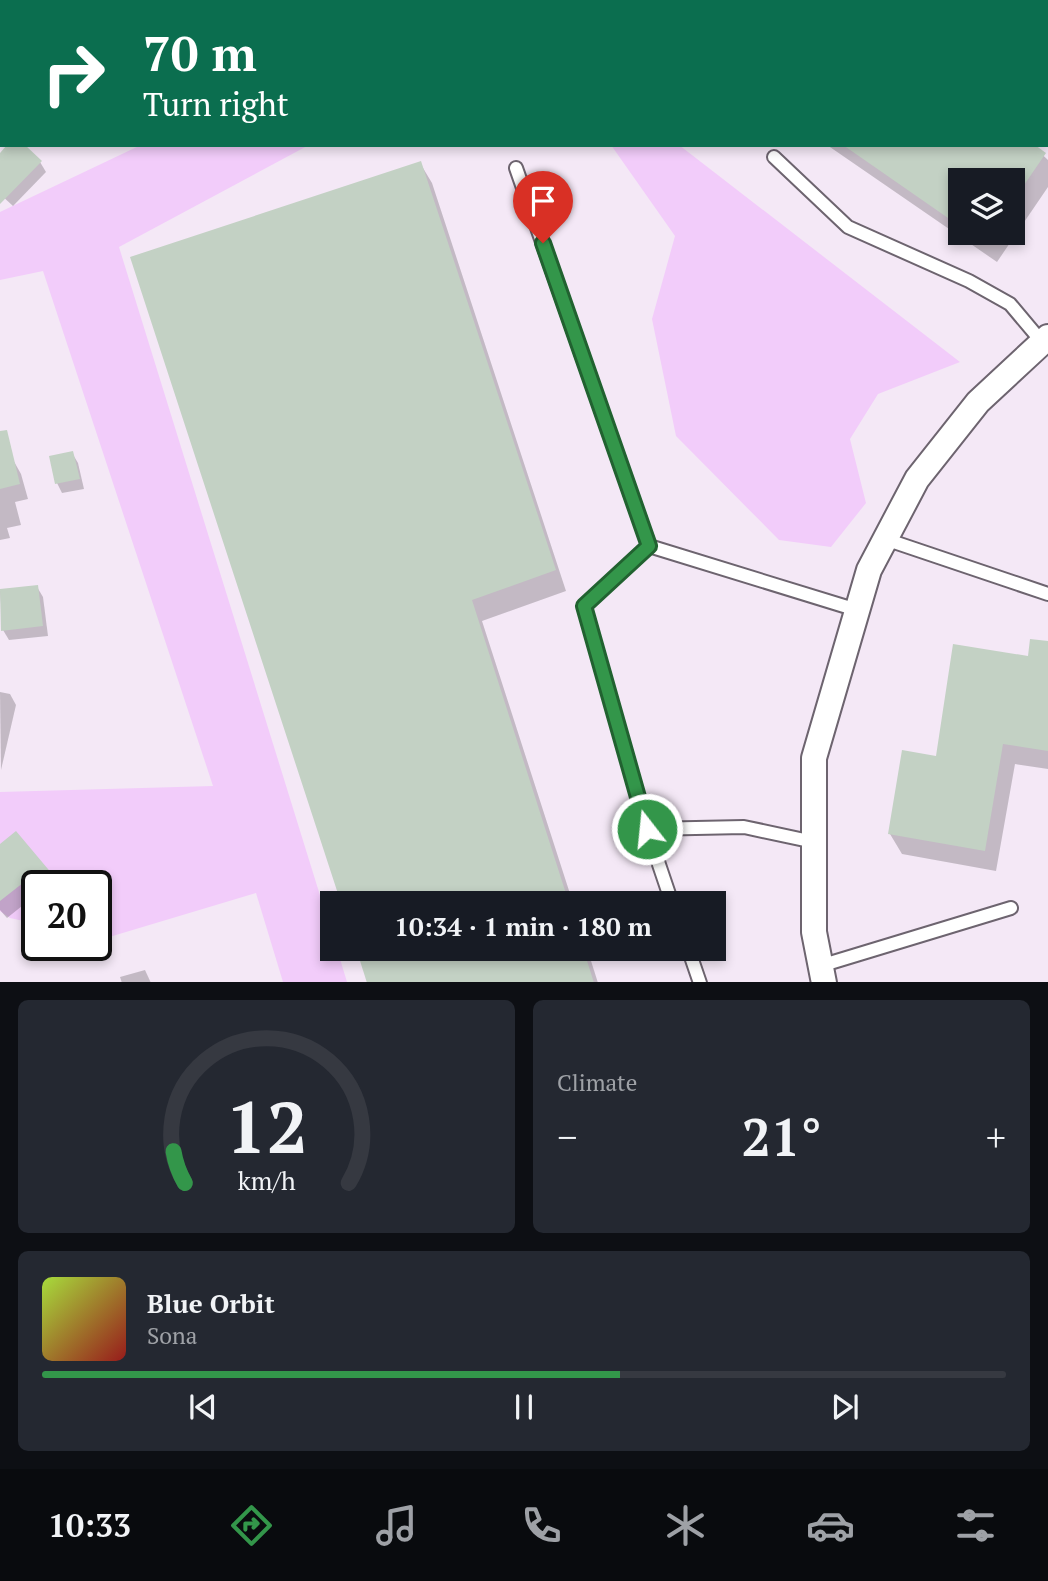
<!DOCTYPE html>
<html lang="en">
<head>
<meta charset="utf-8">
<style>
	:root { --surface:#171b24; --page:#242831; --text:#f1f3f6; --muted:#9ea1a6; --line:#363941; --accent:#33964a }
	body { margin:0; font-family:"PT Serif",serif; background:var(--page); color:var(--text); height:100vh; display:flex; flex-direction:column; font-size:26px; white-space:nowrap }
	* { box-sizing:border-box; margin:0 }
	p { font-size:23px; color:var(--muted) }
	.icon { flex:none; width:38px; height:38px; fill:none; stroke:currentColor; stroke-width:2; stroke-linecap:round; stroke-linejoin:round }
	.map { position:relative; height:982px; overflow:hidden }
	.details { display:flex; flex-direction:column; gap:18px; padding:18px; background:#0d0f14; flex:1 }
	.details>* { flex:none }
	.top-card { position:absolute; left:0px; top:0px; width:1048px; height:147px; box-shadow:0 4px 10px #0003; background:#0b6e4f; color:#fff; overflow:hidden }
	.tools { position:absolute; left:948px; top:168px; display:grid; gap:14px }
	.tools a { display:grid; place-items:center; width:77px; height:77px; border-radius:0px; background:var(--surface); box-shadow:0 4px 10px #0003; font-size:35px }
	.speed { position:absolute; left:21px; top:870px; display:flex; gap:14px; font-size:35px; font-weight:700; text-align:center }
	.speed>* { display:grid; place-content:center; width:91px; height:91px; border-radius:50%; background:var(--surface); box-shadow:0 4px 10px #0003; line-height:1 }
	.speed .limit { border:4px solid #111; border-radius:10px; background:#fff; color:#111 }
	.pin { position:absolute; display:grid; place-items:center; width:60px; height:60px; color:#fff; margin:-72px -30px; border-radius:50% 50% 50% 0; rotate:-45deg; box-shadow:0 0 7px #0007 }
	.pin .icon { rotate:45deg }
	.me { position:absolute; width:77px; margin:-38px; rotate:344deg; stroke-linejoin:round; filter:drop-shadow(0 0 5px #0008) }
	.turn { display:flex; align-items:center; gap:24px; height:147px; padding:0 28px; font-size:32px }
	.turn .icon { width:91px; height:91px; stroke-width:2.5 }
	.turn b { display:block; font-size:49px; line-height:60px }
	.big { font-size:52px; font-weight:600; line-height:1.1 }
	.details .widget { flex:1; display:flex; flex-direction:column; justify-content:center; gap:10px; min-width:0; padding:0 24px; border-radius:10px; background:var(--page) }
	.details .dial { align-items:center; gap:0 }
	.dial svg { height:182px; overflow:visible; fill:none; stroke:var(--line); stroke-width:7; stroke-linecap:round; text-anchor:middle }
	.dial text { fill:var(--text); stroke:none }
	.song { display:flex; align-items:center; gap:21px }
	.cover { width:84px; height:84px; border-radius:10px; background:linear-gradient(135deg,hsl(80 70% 55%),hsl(0 70% 35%)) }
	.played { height:7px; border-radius:4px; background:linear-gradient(90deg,var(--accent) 60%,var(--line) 60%) }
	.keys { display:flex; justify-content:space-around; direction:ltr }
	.heat { display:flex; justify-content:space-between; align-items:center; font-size:38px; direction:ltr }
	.details .tiles { flex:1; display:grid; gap:18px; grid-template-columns:1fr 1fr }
	.widget:last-child { grid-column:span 2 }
	.trip { position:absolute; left:320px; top:891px; width:406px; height:70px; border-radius:0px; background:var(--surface); box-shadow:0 4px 10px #0003; font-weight:600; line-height:70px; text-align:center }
	.tabs { display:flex; height:112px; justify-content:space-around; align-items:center; background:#090b0e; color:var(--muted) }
	.tabs .icon { width:49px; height:49px }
	.tabs .on { color:var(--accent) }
	.tabs b { font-size:32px; color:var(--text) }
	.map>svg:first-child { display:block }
	.green { fill:#f2ccfa }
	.shadow { fill:#0003; fill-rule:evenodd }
	.building { fill:#c3d1c4 }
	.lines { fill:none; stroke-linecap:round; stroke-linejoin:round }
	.service-casing { stroke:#6d646f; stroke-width:16 }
	.minor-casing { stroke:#6d646f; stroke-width:28 }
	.service { stroke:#fff; stroke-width:12 }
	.minor { stroke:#fff; stroke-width:24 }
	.route-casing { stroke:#216230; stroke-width:18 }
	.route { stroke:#33964a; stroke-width:12 }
</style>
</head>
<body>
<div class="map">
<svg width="1048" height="983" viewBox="0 0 1048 983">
	<rect width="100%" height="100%" fill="#f4e8f6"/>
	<g class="green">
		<path d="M381,0H769L377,2Z"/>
		<path d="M141,145H309L119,247L332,934V948L337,949L347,982H283L256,893L106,938L96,936V886H37V924L10,918L0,911V792L213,786L43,271L0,280V212Z"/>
		<path d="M611,145H679L960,362L878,394L850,439L866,503L831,547L779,540L676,436L652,319L675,236Z"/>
	</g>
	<g class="shadow">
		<path d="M175,0H200L201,2H173Z"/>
		<path d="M955,0H1048V70L1046,2Z"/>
		<path d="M827,145H1032L1048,160V187L997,262ZM961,180H1013V233H961Z"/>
		<path d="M0,155L40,162L46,172L13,206L0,194Z"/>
		<path d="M420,163L432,183L566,591L482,621L573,903H343Z"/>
		<path d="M72,453L78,463L84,489L62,493L57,483Z"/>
		<path d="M12,458L21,474L28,499L15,502L21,525L7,528L10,538L0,540V461Z"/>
		<path d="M37,587L43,597L48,636L9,640L3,630L0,591Z"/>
		<path d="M1048,643V769L1015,764L996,871L902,854L890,834L938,758L1029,658Z"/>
		<path d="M0,692L10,694L16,705L1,770Z"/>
		<path d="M16,833L57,886H37V894L7,918L0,910V846Z"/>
		<path d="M357,948H587L598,983H369Z"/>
		<path d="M145,970L151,983H122L120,977Z"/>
	</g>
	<g class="building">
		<path d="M7,145H25L42,161L0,204V153Z"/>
		<path d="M843,145H1035L1046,153L1013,201V180H961V227Z"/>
		<path d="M421,161L556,570L472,600L569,903H341L130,257Z"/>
		<path d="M7,430L20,484L0,489V431Z"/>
		<path d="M73,451L80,479L55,484L49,456Z"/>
		<path d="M38,585L43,626L1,631L0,589Z"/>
		<path d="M1030,639L1048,641V751L1003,744L985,851L888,834L902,750L936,756L953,644L1028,656Z"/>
		<path d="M16,831L53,875L37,886L36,889L28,879L0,901V844Z"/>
		<path d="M356,948H583L594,983H367Z"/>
	</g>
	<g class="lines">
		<g class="service-casing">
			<g id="service">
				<path d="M774,157L848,227L969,281L1010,304L1042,342"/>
				<path d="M516,168L649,546L584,606L647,829L672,903"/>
				<path d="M885,539L1048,594"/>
				<path d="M649,546L857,610"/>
				<path d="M647,829L744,827L814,842"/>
				<path d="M688,948L700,983"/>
				<path d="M820,966L1011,908"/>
			</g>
		</g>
		<g class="minor-casing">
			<path id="minor" d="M824,983L814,932V758L869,570L917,479L978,402L1048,337"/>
		</g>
		<use href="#service" class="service"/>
		<use href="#minor" class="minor"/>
	</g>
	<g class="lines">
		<g class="route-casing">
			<path id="route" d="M543,243L649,546L584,606L647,829"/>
		</g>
		<use href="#route" class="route"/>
	</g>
</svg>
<div class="tools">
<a><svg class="icon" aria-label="layers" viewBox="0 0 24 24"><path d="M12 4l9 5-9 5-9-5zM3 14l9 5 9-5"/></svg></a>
</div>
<div class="speed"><div class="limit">20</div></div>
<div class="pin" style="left:543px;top:243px;background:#d93025"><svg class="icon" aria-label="arrive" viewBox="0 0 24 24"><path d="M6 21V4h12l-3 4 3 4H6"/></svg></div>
<svg class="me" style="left:647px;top:829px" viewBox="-20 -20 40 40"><circle r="17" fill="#33964a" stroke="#fff" stroke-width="3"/><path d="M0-11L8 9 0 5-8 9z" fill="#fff"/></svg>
<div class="trip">10:34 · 1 min · 180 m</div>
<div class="top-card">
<div class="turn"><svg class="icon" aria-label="right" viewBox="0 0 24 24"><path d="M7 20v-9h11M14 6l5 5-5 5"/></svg><div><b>70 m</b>Turn right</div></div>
</div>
</div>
<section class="details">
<div class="tiles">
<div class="widget dial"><svg viewBox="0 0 100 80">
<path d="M14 69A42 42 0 1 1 86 69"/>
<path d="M14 69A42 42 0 0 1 9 55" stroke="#33964a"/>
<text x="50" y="56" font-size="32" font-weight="700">12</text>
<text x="50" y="72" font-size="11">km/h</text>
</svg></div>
<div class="widget"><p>Climate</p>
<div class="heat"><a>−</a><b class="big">21°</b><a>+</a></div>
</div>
<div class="widget">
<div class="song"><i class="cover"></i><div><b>Blue Orbit</b><p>Sona</p></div></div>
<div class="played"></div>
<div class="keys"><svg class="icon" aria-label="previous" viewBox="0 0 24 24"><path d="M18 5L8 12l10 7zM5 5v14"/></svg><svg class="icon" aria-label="pause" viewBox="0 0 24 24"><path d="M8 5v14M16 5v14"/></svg><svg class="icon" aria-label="next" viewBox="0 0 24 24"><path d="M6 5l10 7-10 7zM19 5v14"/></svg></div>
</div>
</div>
</section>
<nav class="tabs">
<b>10:33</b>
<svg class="icon on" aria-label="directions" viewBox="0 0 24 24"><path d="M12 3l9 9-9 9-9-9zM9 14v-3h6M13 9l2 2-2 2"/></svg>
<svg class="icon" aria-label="music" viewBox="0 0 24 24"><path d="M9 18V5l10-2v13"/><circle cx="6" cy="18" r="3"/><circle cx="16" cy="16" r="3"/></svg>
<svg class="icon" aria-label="phone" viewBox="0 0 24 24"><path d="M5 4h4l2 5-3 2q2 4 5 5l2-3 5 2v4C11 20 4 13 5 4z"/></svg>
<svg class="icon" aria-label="climate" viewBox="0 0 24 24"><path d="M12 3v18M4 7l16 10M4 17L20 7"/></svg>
<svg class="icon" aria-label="car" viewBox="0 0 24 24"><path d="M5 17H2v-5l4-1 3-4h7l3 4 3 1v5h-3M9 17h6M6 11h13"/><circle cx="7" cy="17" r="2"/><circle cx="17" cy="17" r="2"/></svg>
<svg class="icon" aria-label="filters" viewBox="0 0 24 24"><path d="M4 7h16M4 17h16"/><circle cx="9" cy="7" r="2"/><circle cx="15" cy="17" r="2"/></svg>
</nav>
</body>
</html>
